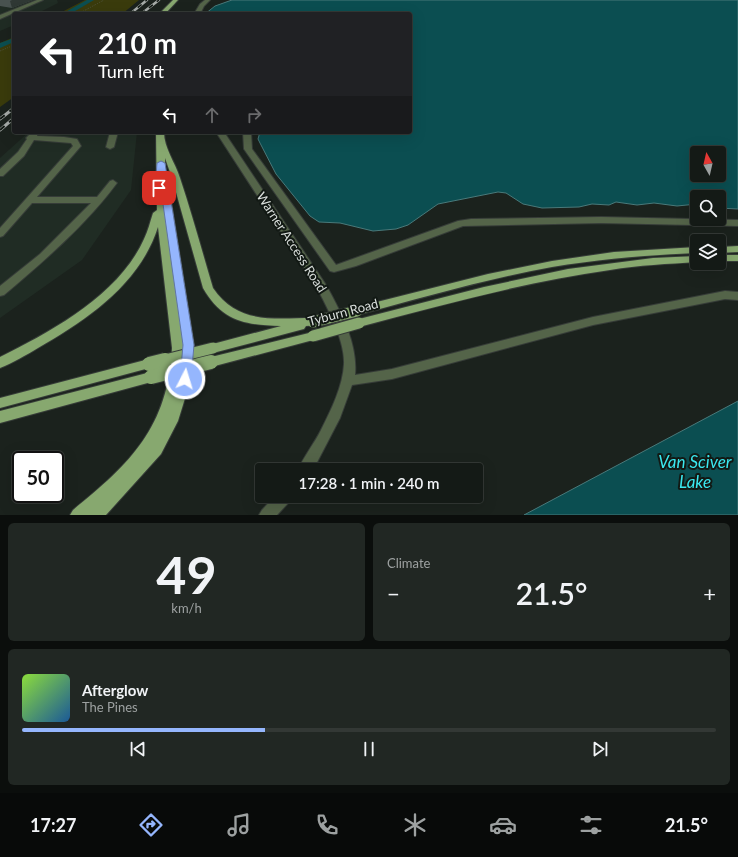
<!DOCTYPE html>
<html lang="en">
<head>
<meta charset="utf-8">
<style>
	:root { --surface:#141a16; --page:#212723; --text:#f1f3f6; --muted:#9da1a1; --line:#333835; --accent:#95b6fd }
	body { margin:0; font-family:Lato,sans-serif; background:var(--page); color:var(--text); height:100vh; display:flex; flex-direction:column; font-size:15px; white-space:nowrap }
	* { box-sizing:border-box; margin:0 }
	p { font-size:13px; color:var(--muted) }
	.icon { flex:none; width:22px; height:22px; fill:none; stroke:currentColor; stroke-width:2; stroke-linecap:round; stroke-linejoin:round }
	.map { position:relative; height:515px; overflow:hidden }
	.details { display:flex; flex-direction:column; gap:8px; padding:8px; background:#0b0e0c; flex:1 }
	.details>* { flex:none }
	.banner { position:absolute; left:12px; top:12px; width:400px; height:122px; border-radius:4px; box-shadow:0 4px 16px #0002,0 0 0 1px var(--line); background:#202124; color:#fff; overflow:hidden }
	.needle { width:26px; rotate:352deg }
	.tools { position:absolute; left:690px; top:146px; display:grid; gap:8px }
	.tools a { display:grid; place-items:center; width:36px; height:36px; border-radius:4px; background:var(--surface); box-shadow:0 4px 16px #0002,0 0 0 1px var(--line); font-size:20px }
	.speed { position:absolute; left:12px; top:451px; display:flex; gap:8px; font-size:20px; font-weight:700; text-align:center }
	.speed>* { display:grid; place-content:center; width:52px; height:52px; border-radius:50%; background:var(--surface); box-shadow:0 4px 16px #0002,0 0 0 1px var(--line); line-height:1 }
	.speed .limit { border:2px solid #111; border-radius:6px; background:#fff; color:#111 }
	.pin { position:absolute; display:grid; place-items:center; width:34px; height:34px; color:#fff; margin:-17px; border-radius:8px; box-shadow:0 2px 6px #0006 }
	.me { position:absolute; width:44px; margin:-22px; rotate:5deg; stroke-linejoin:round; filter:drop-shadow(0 0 3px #0008) }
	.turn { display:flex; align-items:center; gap:14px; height:84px; padding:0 20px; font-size:18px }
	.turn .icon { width:52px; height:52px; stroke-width:2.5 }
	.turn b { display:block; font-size:28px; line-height:34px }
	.lanes { display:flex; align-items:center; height:38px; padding:0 20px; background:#0003; justify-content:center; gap:20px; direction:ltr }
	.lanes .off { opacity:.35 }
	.big { font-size:30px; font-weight:600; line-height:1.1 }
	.details .card { flex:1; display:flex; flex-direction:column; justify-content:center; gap:6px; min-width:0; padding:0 14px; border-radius:6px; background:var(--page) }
	.details .dial { align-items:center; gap:0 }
	.dial b { font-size:52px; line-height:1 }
	.song { display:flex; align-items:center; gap:12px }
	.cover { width:48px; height:48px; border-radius:6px; background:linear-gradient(135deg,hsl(90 70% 55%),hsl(210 70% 35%)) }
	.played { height:4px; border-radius:2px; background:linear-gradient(90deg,var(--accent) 35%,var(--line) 35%) }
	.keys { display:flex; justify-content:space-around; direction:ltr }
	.heat { display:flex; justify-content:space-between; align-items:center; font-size:22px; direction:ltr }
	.details .tiles { flex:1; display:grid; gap:8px; grid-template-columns:1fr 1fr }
	.card:last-child { grid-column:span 2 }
	.trip { position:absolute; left:255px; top:463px; width:228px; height:40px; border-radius:4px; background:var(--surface); box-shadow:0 4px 16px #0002,0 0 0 1px var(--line); font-weight:600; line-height:40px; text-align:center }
	.dock { display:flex; height:64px; justify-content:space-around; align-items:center; background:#080a09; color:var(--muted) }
	.dock .icon { width:28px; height:28px }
	.dock .on { color:var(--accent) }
	.dock b { font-size:18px; color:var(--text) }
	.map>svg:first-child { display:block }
	.built { fill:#202c24 }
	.green { fill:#3a3b0c }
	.water { fill:#0b4e51; stroke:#49797a; fill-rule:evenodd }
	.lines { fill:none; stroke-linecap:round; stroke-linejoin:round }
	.canal { fill:#0b4e51; fill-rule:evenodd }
	.minor-casing { stroke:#363c38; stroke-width:2 }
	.major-casing { stroke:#363c38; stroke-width:2 }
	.path { stroke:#5c625e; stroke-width:1; stroke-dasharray:0.5 1.5; stroke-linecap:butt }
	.minor { fill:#546449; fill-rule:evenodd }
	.major { fill:#87a86f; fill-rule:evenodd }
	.rail-far1-casing { stroke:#a7aca9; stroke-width:2.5 }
	.rail-casing { stroke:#a7aca9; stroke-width:3 }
	.rail-far1 { stroke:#121914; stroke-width:1.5; stroke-dasharray:5; stroke-linecap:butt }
	.rail { stroke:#121914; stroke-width:2; stroke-dasharray:6; stroke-linecap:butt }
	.major-bridge-far1-casing { stroke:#363c38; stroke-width:13; stroke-linecap:butt }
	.major-bridge-casing { stroke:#363c38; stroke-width:16; stroke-linecap:butt }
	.major-bridge-far1 { stroke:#87a86f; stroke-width:11 }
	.major-bridge { stroke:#87a86f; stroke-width:14 }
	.wall { fill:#48524f }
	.shaded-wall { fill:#2f3834 }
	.route { fill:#95b6fd; stroke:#6176a4 }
	.labels { text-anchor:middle; stroke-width:4; stroke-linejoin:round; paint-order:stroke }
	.street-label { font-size:13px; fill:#d9dedb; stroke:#121914 }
	.near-water-label { font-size:17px; font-style:italic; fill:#3ae7ee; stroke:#121914 }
</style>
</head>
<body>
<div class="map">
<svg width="738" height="515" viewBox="0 0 738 515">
	<rect width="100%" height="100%" fill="#1b221d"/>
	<g class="built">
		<path d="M0,0H57L58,3L36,14H14V25L0,31Z"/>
		<path d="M29,132H137L131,190L82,260L0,318V158Z"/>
	</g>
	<g class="green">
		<path d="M85,0H139L122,14H58Z"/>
		<path d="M14,37V97L0,107V43Z"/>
	</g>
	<g class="water">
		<path d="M232,0H738V209L719,208V197H697V204L677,206L654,203L637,205L616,202L609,205L592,204L579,207L542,208L523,204L506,193L498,192L438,204L408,225L396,229L373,231L340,223L319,222L310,216L276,174L260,143L258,139L260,132H410V14H205L215,6ZM697,153H719V175H697Z"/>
		<path d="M738,401V515H524Z"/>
	</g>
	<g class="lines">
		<g class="canal">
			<path d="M87,0H94L70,14H62Z"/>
			<path d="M14,38V42L0,48V43Z"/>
		</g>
		<g class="minor-casing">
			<g id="minor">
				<path d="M37,0H43L0,19V15Z"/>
				<path d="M205,0H210L204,6L200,14H194L200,4Z"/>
				<path d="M32,132H38L37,136L64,137L77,139L81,146L37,197H97L110,181L113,180L117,183C87,224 43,262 4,295L0,296V286L40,254L91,203H32L3,236L0,237V228L73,146L71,143L34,140L24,156L3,176H0V169L18,152L27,139L26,138Z"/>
				<path d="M110,132H118L114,147L110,149L106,147Z"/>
				<path d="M216,132H224L326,285C341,312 358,344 355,375L392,369L593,317L725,291L738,292V300L725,299L593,325L392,379L352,385L340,418L313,470H298C304,456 314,444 321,430C331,410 343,386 344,364C345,340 327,307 316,286Z"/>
				<path d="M243,132H251L252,149L336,265L458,221L471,219L601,217L738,220V226L601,223L463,226L356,266L334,272L330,271L244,149Z"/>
				<path d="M275,496H292L290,501L277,515H259L262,510Z"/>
			</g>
		</g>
		<g class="major-casing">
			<g id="major">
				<path d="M173,0H178L165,14H159Z"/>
				<path d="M156,132H164C164,148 175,162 180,178C192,214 202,251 213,288C238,325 274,318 313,318L317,319L319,322L317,325L306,326L304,329L300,330L213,353L209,351L207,348L209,345L281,326C244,325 222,321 203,288L172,178L165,158L166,199H170L171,201L194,345L191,379L178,421L161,454L106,515H70L73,510C131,463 168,427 172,348L158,227C140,284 87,320 38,348C26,355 13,363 0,368V357C52,331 119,295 144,239C148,231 150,222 153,213L157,210Z"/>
				<path d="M738,246V252L719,253V247Z"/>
				<path d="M697,247V253C648,255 600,259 552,267C486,279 422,298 357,315L353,314L351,311L353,308L357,307L488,274L552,261L614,252Z"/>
				<rect x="719" y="255" width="19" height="6"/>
				<path d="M697,256V262C668,264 639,265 610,270C525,282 442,305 359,327L355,326L353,323L355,320L359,319L484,287L568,269L653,258Z"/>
				<path d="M313,332L317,333L319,336L317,339L211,367L207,365L205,362L207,359L211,357Z"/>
				<path d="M149,359L153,361L155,364L153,367L0,408V398Z"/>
				<path d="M151,372L155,373L157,377L155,381L0,423V411Z"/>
			</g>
		</g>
		<g class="path">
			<path d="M78,14L104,0"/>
			<path d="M0,51L14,45"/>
		</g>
		<use href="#minor" class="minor"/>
		<use href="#major" class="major"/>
		<g class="rail-far1-casing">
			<g id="rail-far1">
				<path d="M130,14L147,0"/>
				<path d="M141,14L159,0"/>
			</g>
		</g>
		<g class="rail-casing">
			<g id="rail">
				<path d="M0,119L14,108"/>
				<path d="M0,130L14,118"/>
			</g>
		</g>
		<use href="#rail-far1" class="rail-far1"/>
		<use href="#rail" class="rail"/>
		<g class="major-bridge-far1-casing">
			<g id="major-bridge-far1">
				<path d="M313,322L357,311"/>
				<path d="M313,336L359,323"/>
				<path d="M161,361L213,348"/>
			</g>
		</g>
		<g class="major-bridge-casing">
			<g id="major-bridge">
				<path d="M149,364L165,360"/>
				<path d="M151,377L211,362"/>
			</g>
		</g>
		<use href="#major-bridge-far1" class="major-bridge-far1"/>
		<use href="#major-bridge" class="major-bridge"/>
	</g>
	<path class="wall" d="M0,0H33L12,8L0,6Z"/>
	<path class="shaded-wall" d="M12,0H33L12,8L10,1Z"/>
	<path class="route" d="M161,161L165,163L194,345L191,379L189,382L185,383L181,382L180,379L183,345L161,190L155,188L157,163Z"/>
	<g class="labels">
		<g class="street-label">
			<text transform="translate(292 242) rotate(57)" y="5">Warner Access Road</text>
			<text transform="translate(343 312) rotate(-15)" y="5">Tyburn Road</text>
		</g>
		<g class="near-water-label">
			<text x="695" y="468">Van Sciver<tspan x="695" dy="20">Lake</tspan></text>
		</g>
	</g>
</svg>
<div class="tools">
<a><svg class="needle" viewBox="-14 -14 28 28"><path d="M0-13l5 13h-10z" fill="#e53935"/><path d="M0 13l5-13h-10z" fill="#9da1a1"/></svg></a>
<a><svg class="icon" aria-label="search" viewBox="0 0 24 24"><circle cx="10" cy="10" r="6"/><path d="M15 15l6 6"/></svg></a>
<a><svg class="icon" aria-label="layers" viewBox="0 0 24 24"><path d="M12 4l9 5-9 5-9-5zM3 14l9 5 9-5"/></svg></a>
</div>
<div class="speed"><div class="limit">50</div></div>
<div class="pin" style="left:159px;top:188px;background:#d93025"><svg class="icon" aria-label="arrive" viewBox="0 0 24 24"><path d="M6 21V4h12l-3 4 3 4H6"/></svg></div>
<svg class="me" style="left:185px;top:379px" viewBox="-20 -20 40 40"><circle r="17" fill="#95b6fd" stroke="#fff" stroke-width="3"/><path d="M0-11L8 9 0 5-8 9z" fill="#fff"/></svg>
<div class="trip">17:28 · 1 min · 240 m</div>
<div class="banner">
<div class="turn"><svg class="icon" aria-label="left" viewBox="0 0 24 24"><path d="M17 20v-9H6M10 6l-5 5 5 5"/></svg><div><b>210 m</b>Turn left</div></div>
<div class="lanes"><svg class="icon" aria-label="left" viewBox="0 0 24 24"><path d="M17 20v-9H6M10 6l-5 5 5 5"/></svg><svg class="icon off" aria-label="ahead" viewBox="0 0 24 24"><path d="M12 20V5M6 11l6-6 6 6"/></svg><svg class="icon off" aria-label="right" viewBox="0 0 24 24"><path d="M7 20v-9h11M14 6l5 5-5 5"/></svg></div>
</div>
</div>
<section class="details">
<div class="tiles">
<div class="card dial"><b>49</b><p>km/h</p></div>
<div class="card"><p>Climate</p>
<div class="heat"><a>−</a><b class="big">21.5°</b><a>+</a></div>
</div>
<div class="card">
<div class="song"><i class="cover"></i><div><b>Afterglow</b><p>The Pines</p></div></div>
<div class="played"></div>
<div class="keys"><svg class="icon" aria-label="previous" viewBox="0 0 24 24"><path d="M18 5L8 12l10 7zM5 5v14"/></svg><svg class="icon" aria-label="pause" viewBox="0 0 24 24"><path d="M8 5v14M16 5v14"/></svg><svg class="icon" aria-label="next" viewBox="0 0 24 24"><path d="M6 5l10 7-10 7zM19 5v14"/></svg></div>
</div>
</div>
</section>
<nav class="dock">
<b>17:27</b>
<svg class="icon on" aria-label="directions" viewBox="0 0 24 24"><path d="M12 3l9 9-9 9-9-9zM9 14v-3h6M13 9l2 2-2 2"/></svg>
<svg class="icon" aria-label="music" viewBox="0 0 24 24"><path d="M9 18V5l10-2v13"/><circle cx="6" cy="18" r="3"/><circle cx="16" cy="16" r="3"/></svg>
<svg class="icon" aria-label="phone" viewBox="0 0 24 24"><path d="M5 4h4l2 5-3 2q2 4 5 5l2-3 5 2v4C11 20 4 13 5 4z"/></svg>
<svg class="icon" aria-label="climate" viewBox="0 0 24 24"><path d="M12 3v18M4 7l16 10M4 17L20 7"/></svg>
<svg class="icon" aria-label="car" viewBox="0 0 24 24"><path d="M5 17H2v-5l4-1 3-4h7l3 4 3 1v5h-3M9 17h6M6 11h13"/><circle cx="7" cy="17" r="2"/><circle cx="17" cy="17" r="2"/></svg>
<svg class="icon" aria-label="filters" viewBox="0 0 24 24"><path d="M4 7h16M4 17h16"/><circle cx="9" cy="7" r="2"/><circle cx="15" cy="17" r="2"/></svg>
<b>21.5°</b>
</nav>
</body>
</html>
